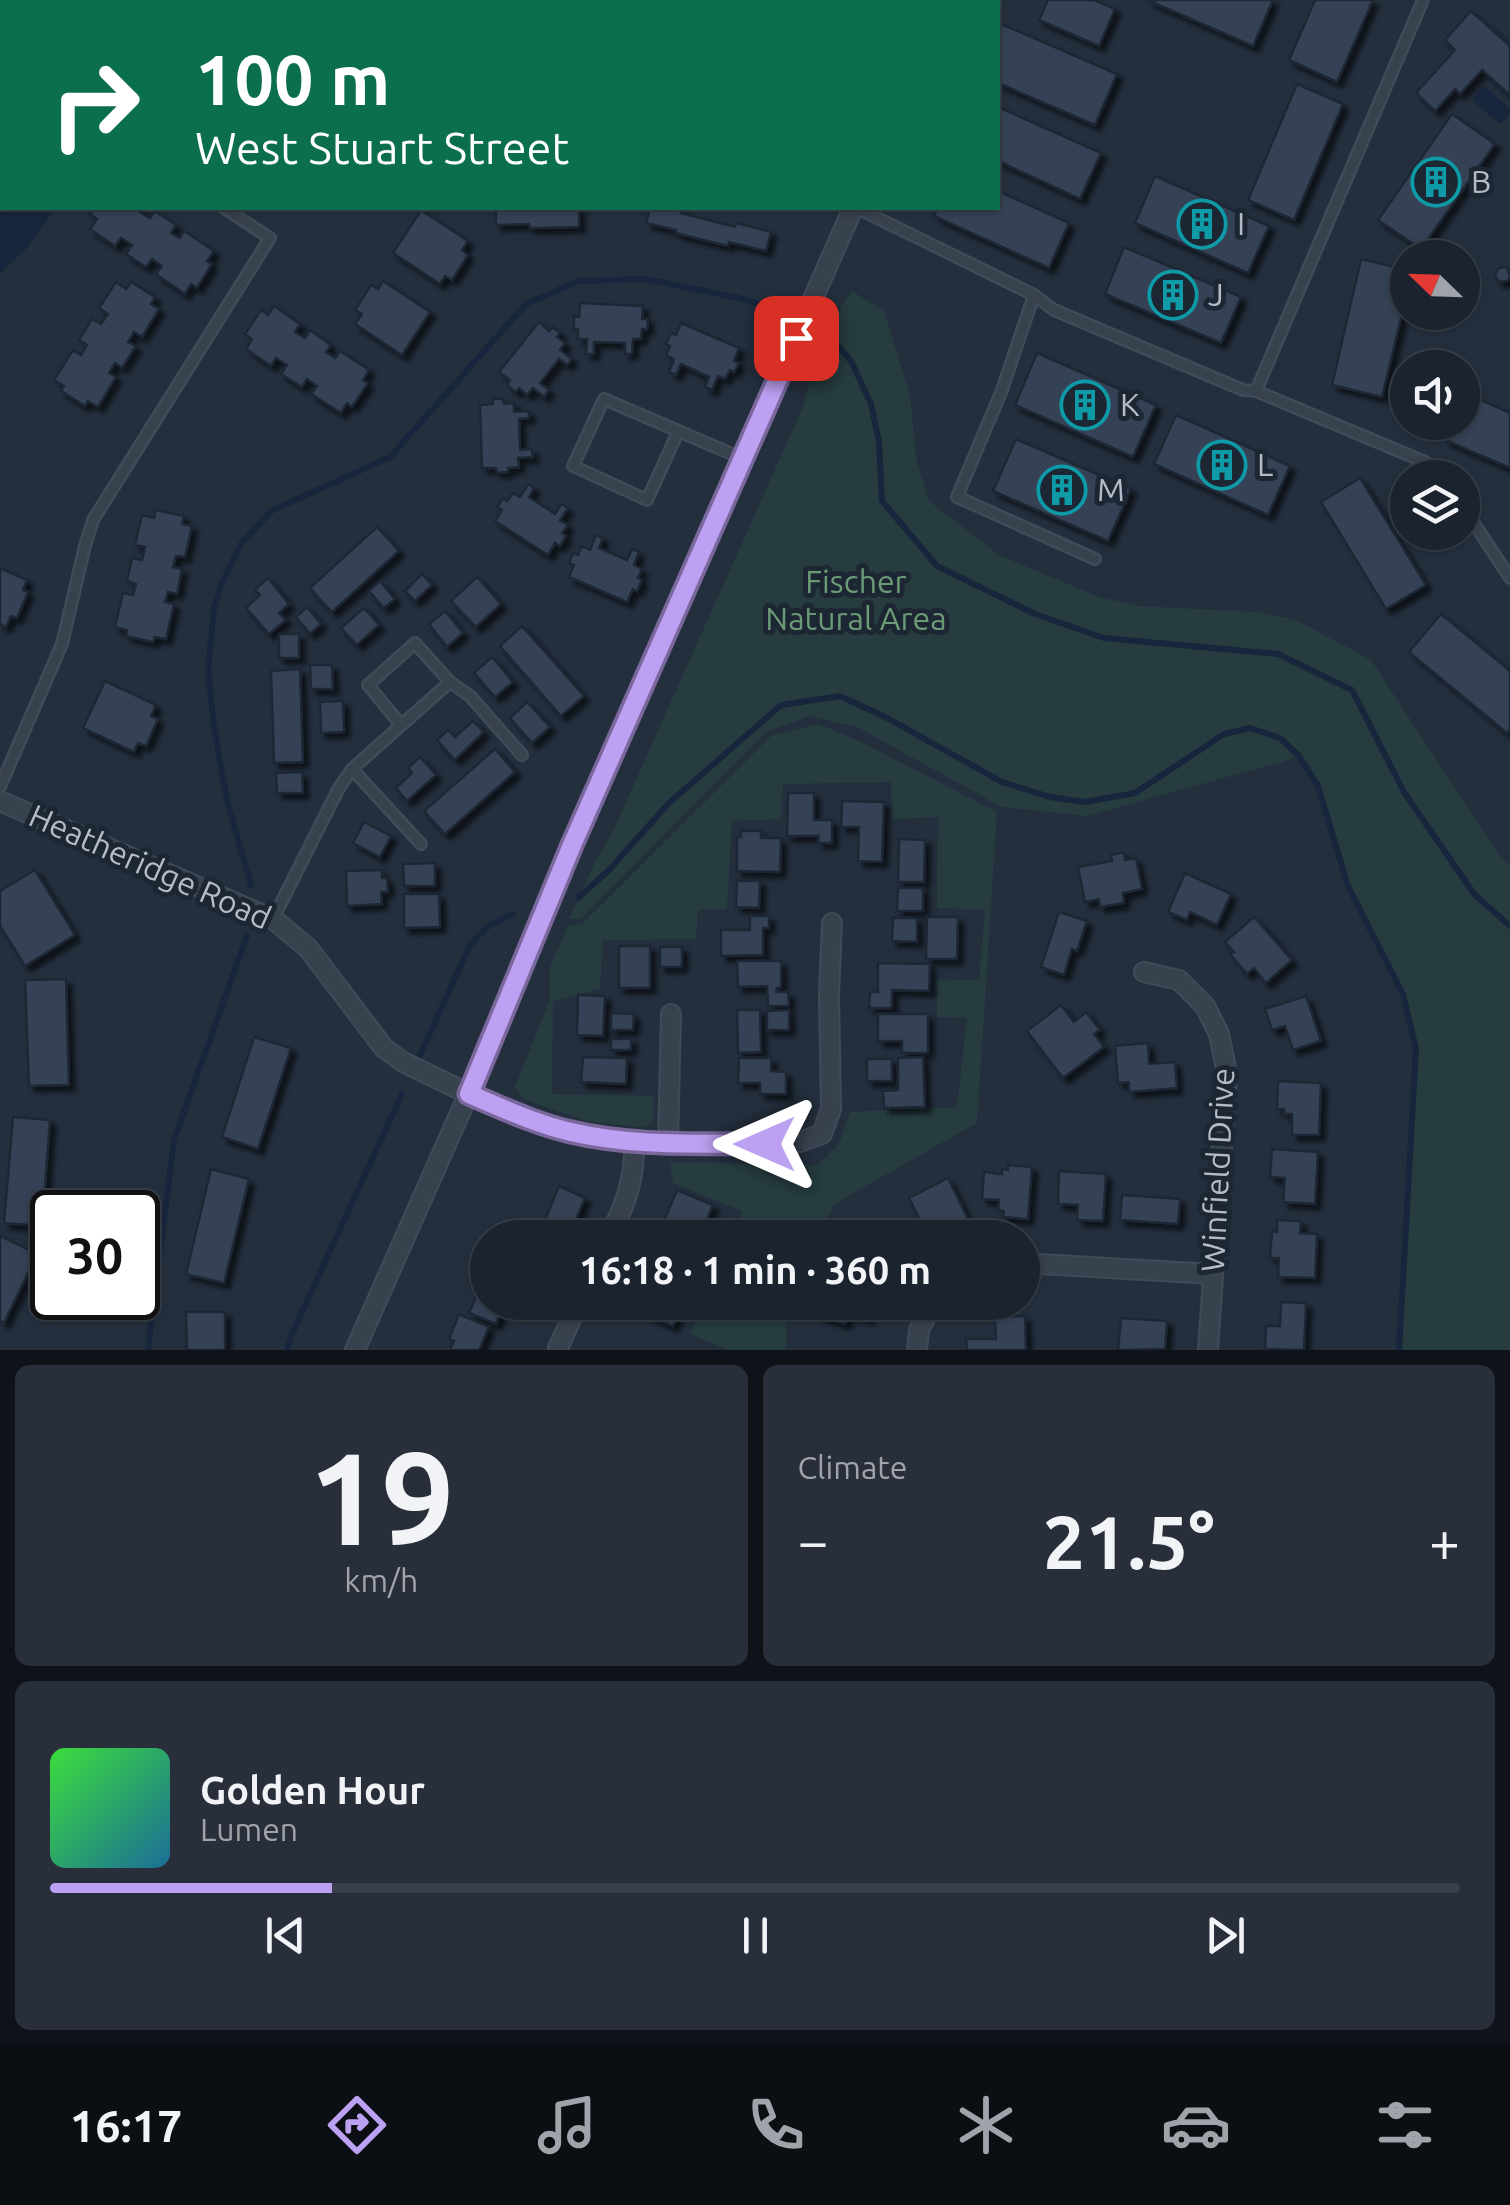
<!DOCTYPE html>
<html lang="en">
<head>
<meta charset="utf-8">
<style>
	:root { --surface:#1b232e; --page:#282f3a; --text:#f1f3f6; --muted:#a0a4aa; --line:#39404a; --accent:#bca0f2 }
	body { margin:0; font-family:Ubuntu,sans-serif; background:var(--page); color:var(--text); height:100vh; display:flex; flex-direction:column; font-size:38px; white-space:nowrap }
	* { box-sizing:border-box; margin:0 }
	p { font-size:32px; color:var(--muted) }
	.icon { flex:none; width:55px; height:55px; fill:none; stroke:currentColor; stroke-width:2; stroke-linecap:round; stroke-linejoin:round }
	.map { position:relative; height:1350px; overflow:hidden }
	.drawer { display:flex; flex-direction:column; gap:15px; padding:15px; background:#0f1319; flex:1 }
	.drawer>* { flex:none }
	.top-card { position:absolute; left:0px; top:0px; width:1000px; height:210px; box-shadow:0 2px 8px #0004,0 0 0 2px var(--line); background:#0b6e4f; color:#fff; overflow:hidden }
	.needle { width:65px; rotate:293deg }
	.tools { position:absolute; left:1390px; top:240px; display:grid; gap:20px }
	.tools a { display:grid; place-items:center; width:90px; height:90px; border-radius:50%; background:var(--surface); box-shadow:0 2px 8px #0004,0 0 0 2px var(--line); font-size:50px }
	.speed { position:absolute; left:30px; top:1190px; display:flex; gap:20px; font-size:50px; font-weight:700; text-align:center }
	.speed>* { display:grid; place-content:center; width:130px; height:130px; border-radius:50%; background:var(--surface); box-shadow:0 2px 8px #0004,0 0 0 2px var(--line); line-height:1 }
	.speed .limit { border:5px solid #111; border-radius:15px; background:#fff; color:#111 }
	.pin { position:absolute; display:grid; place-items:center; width:85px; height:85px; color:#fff; margin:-42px; border-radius:20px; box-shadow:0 5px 15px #0006 }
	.me { position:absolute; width:110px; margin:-55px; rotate:270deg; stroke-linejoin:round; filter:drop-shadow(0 0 8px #0008) }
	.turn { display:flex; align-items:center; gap:35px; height:210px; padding:0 30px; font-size:45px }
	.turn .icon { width:130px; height:130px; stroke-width:2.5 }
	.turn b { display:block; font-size:70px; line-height:85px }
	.big { font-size:75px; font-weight:700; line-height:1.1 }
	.drawer .widget { flex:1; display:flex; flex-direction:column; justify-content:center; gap:15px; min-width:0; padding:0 35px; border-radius:15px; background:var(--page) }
	.drawer .dial { align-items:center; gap:0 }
	.dial b { font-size:130px; line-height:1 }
	.song { display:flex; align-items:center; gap:30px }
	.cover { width:120px; height:120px; border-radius:15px; background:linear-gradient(135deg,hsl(120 70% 55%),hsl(200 70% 35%)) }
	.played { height:10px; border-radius:5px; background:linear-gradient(90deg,var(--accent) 20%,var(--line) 20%) }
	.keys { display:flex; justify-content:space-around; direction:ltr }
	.heat { display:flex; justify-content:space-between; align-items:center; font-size:55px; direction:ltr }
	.drawer .tiles { flex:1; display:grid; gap:15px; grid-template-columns:1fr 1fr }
	.widget:last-child { grid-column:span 2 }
	.trip { position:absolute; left:470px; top:1220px; width:570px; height:100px; border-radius:50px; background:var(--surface); box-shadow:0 2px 8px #0004,0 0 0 2px var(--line); font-weight:700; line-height:100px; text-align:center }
	.menu { display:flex; height:160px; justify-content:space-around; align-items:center; background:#0b0e12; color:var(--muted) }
	.menu .icon { width:70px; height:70px }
	.menu .active { color:var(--accent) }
	.menu b { font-size:45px; color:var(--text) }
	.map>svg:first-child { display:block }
	.green { fill:#263c3f }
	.water { fill:#17263c }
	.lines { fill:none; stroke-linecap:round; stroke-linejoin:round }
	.stream { stroke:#17263c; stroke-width:6 }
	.building { fill:#364354; stroke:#1f2835; stroke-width:2.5; filter:url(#shadow) }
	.lane-casing { stroke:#414a57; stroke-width:14 }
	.street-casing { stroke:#414a57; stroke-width:22 }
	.lane { stroke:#38414e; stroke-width:9 }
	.street { stroke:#38414e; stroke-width:18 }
	.route-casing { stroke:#7a689d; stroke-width:25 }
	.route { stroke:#bca0f2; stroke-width:18 }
	.labels { text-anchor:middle; stroke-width:10; stroke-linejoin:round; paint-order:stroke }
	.poi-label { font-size:32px; fill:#b4bcc9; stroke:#1d2633; text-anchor:start }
	.park-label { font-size:32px; fill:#6b9a76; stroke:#1d2633 }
	.street-label { font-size:32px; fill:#b4bcc9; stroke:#1d2633 }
</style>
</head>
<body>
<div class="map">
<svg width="1510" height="1350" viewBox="0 0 1510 1350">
	<defs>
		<filter id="shadow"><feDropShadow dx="5.5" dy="5.5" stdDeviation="2.5" flood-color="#0009"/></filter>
	</defs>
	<rect width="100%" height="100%" fill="#242f3e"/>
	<g class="green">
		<path d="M852,291L884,311L910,395L916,458L929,501L999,555L1099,597L1138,606L1257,612L1296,620L1371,660L1499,855L1510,865V1350H1399L1416,1049L1403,994L1348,886L1318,786L1299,757L1087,816L1002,807L857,727L810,716L766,732L581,919H569L595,862L613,831L803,407L818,349L830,322Z"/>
		<path d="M818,724L861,742L997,812L977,1123L834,1204L820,1237H731L742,1211L673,1183L670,1162L818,1165L839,1144L850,1112L957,1107L967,1018L937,1017V979L979,980L985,910L937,908L938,817L892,819L891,782L783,784L781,819L732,821L727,909L698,910L696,939L603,940L600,989L553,1001L552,1094L654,1096L653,1121L644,1127L589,1122L523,1099L515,1087L550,1000V967L568,926L583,923L771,736Z"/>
		<path d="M704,1302L793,1303L786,1320V1350H728L690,1334Z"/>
	</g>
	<g class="water">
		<path d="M2,82V208H55L26,249L0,273V83Z"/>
		<path d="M1484,86L1510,109V113L1500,124L1472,100Z"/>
	</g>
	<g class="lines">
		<g class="stream">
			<path d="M115,2L117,0"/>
			<path d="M823,333L831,338L851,361L871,404L879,442L882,501L937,566L1035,614L1104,638L1278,654L1352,690L1404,792L1474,894L1510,926"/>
			<path d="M251,885L227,801L214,727L208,671L214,608L221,585L241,544L271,511L390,457L526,304L579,281L646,279L739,298L774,309"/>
			<path d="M578,898L609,870L669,803L781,705L840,696L887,718L1002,782L1050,797L1085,802L1135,793L1224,734L1250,728L1280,738L1299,756L1318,786L1348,886L1403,994L1416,1049L1399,1350"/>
			<path d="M416,1064L470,945L487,927L513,914"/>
			<path d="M148,1350L174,1140L247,936"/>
			<path d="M287,1350L291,1336L402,1094"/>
		</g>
	</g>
	<g class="building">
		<path d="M1048,0H1094L1115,9L1099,46L1039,20Z"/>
		<path d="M1147,0H1273L1253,46Z"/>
		<path d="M1315,0H1373L1337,82L1289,60Z"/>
		<path d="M1471,11L1510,46V95L1482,70L1460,94L1455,89L1435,111L1416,93L1455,50L1445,40Z"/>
		<path d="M1001,24L1117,74L1095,125L998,83V32Z"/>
		<path d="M1297,84L1343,104L1294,220L1248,200Z"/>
		<path d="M998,107L1101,153L1080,199L998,161Z"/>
		<path d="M1452,114L1495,144L1421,249L1378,220Z"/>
		<path d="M1155,176L1269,226L1248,273L1135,223Z"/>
		<path d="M998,191L1069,223L1049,268L934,216L938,208H998Z"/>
		<path d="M95,208H143L140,212L150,218L155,211L176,225L171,233L180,238L184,231L214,251L207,261L212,264L197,288L191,284L185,294L156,274L162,266L152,259L146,267L126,254L132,245L121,238L115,246L90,229L97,219L90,214Z"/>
		<path d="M496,208H579V227L530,228L529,224L496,225Z"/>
		<path d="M650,208H674L682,209L681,213L735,227L736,223L771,232L766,251L729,242L728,246L675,233L676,230L646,223Z"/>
		<path d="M421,210L468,241L462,250L468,255L452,280L445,276L440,284L393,253Z"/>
		<path d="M1124,247L1241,297L1221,343L1105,294Z"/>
		<path d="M1361,259L1408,270V289L1382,397L1332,385Z"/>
		<path d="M1507,267L1510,277L1507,281L1499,282L1495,275L1499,268Z"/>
		<path d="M383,281L430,312L402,355L355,324L362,314L355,310L371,285L378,289Z"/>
		<path d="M116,282L126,289L131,282L155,297L151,304L159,309L142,337L134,332L128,342L136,346L122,368L115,363L109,373L116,377L98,407L88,401L85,406L61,391L64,386L54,380L73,350L81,355L87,345L79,340L92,319L101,324L108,314L99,308Z"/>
		<path d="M580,303L643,306L642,319H648L647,330L642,329L641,339H633L632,354H625V343L594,342V354H586L587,339H578V329H574V316L579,317Z"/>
		<path d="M274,306L300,324L295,332L305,338L310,330L331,345L326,352L335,358L340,351L369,370L363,380L368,383L352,407L347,403L341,413L311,394L317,386L307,379L302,387L281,374L287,365L276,358L271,366L246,349L252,339L245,334L261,310L268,315Z"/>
		<path d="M539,322L549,331L553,327L560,333L557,337L565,343L560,350L572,359L567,365L559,359L540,383L549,390L544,397L533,388L527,395L519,388L516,392L507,385L510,380L499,372Z"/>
		<path d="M681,323L739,348L734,361L739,363L734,372L730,370L725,379L718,376L712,390L705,387L709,377L681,364L676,375L669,372L674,359L666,355L670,346L666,344L671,333L676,335Z"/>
		<path d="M1037,353L1156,405L1133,457L1015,405Z"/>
		<path d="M1466,393L1510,413V468L1445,440L1453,422H1462V401Z"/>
		<path d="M493,399H503L504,404L514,403V412L529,411V418L519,419L520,450L532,449L533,457L518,458L519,467L508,468V472L497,473L496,468H482L480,405L493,404Z"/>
		<path d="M1176,415L1290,466L1268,515L1154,464Z"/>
		<path d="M1016,439L1131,489L1108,541L993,491Z"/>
		<path d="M1360,478L1426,585L1386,609L1321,502Z"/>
		<path d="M528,484L534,488L529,497L555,514L561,504L568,508L560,520L568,525L562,533L566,536L560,546L555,543L548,555L495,521L502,510L497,507L503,498L507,501L513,493L520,497Z"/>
		<path d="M156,510L184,516L182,524L192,526L185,557L176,556L173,567L182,569L177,594L168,592L165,602L174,604L166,639L155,637L153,642L126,636L127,630L115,627L123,593L133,595L136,584L127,581L132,558L142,560L145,547L135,545L142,515L154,518Z"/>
		<path d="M377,527L399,551L332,612L310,588Z"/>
		<path d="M596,535L603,538L599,548L627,560L632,549L639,552L634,565L642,569L638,578L642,580L637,591L633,589L627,602L569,577L574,565L569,563L573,553L578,555L582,546L590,550Z"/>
		<path d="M0,568L27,580L23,590L28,592L17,618L11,616L6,627L0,624Z"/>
		<path d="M422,574L432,585L415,601L405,591Z"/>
		<path d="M477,577L501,604L476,627L451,601Z"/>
		<path d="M268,578L289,604L279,613L286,620L269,634L246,608L260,595L255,590Z"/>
		<path d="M380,581L395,599L384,608L369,591Z"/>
		<path d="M307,607L321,624L310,634L296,617Z"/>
		<path d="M364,608L379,625L357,645L341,628Z"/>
		<path d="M445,611L463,633L447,647L429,624Z"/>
		<path d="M1441,614L1510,671V729L1507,733L1409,652Z"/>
		<path d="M522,626L584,696L561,716L500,646Z"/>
		<rect x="279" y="634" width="20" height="24"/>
		<path d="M492,657L513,682L495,697L474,673Z"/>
		<path d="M310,665H332L333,689H311Z"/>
		<path d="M300,669L303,762L274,763L271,671Z"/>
		<path d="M105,681L156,705L151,716L158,719L146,746L138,743L134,752L83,728Z"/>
		<path d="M343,701L344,732L321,733L320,702Z"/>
		<path d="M527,702L550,727L532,743L510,718Z"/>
		<path d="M473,721L484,732L455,760L437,740L448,730L455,737Z"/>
		<path d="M495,749L515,772L445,834L424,811Z"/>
		<path d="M420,757L436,775L407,801L396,788L412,773L408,768Z"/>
		<path d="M302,772L303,793H277L276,773Z"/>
		<path d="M788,793H814V820H832V843H818L819,836H787Z"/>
		<path d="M842,801L884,802L882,862L858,861L859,827H841Z"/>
		<path d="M364,822L391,836L380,857L353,843Z"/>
		<path d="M741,831H761V838H781L780,872L737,871V837H741Z"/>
		<path d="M899,839L925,840L924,882H898Z"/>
		<path d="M1124,852L1125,860L1136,858L1142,889L1123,893L1124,903L1100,907L1099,899L1085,902L1078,867L1112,861L1111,855Z"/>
		<path d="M435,863V886H404L403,864Z"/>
		<path d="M35,870L75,935L25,966L0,926V891Z"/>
		<path d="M382,870V878H387L388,892H381L382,904L347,906L346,871Z"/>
		<path d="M1185,873L1231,894L1217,925L1190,912L1187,920L1168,912Z"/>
		<path d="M737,881H760L759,908L736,907Z"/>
		<path d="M898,888H923V911H897Z"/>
		<path d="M404,894H439L440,927L404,928Z"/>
		<path d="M1059,912L1087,921L1077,951L1072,949L1064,975L1041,967Z"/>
		<path d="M750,916H769V928H763V955L721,956V930H750Z"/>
		<path d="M927,917H958L957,959H926Z"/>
		<path d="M1254,917L1292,960L1266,983L1254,968L1247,974L1230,954L1234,952L1225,942Z"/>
		<path d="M893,918H917V942L892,941Z"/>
		<rect x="619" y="946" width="31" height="42"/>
		<rect x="660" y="947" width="22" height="20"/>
		<path d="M737,961H781V988H777L776,992H788L789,1006H768L767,986L738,987Z"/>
		<path d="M878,963L930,964L929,991L892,990V1008H869L870,992H878Z"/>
		<path d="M66,979L69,1085L29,1086L25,980Z"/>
		<path d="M578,995L605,996L603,1036L577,1035Z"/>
		<path d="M1306,996L1321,1041L1293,1050L1285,1026L1272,1030L1265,1009Z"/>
		<path d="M1061,1005L1074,1022L1086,1012L1100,1030L1094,1034L1104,1047L1063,1078L1027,1031Z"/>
		<path d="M737,1010H760L761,1052L738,1053Z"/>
		<path d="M789,1010V1030H767V1011Z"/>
		<path d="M611,1013L634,1014L633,1030H611Z"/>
		<path d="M878,1014H928V1053H902V1041H878Z"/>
		<path d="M254,1037L291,1048L258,1149L222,1137Z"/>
		<rect x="611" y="1039" width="20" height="11"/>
		<path d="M1148,1043L1149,1064L1175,1062L1177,1088L1129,1092V1082L1118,1083L1115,1046Z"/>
		<path d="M583,1057L627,1058L626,1084L581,1082Z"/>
		<path d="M923,1057L925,1107L884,1108L883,1091L898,1090V1058Z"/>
		<path d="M739,1058H771V1071L786,1072V1094H760V1083H738Z"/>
		<rect x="867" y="1059" width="25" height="22"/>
		<path d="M1278,1081L1321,1083L1319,1135H1292V1114H1284V1109H1277Z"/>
		<path d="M13,1117L50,1120L42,1226L4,1223Z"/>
		<path d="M1272,1149L1318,1152L1315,1204L1283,1202L1285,1178L1270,1177Z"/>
		<path d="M1008,1165L1032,1167L1028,1219L1003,1217L1004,1211L998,1210L999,1200L982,1199L984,1172L1002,1174V1169L1008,1170Z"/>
		<path d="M211,1169L249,1179L224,1283L186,1274Z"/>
		<path d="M1059,1171L1106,1174L1103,1221L1077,1220L1078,1205L1058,1204Z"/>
		<path d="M948,1178L968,1219L929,1238L909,1198Z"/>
		<path d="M559,1186L585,1198L568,1238L542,1227Z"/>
		<path d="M677,1190L713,1205L701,1234L665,1218Z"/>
		<path d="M1122,1195L1180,1199L1178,1224L1120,1220Z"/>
		<path d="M1277,1220L1301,1221L1300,1233L1317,1234L1315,1278L1278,1277L1279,1258H1270L1272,1231L1277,1232Z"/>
		<path d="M672,1221L701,1234L706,1238H665Z"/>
		<path d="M883,1222L901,1238H869Z"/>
		<path d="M0,1236L37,1254L4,1323L0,1321Z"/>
		<path d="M488,1269V1302H505L496,1324L469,1313Z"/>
		<path d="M640,1302H683L673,1326L637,1310Z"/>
		<path d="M822,1302H873L868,1319L849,1313L845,1324L818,1315Z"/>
		<path d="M1281,1302L1306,1303L1304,1350L1265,1349L1266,1326H1280Z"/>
		<path d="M186,1312H225V1350H187Z"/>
		<path d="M459,1314L489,1327L479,1350H450L454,1341L449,1339Z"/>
		<path d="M1025,1316L1026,1350H967L966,1339H996L995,1317Z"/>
		<path d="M1121,1318L1167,1321L1165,1349L1118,1350Z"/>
	</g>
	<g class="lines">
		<g class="lane-casing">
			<g id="lane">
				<path d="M984,0L992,2"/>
				<path d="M162,2L163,0"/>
				<path d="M857,208L1034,295L1054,310L1243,390L1256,391L1425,462L1445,478"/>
				<path d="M1034,295L1002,390L957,497L1095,559"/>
				<path d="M1256,391L1423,0"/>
				<path d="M678,432L647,500L573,466L604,399L741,458"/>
				<path d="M1462,505L1510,578"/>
				<path d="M450,682L470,696L522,755"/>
				<path d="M352,769L421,844"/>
				<path d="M0,787L62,644L85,546L93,520L270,238L224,208"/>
				<path d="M273,919L339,788L352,769L450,682L415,643L368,685L401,725"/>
			</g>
		</g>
		<g class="street-casing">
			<g id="street">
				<path d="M430,0L431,2"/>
				<path d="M814,0L820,2"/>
				<path d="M577,2L580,0"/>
				<path d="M944,2L945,0"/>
				<path d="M0,801L273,919L308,948L384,1048L403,1062L469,1094L536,1122L592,1137L634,1143H797L822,1134L831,1109L829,994L832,923"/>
				<path d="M1144,972L1179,980L1205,1006L1219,1034L1227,1073L1208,1350"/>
				<path d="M668,1143L671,1014"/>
				<path d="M609,1238C625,1204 635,1181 634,1143"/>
				<path d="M1022,1263L1213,1274"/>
				<path d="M558,1348L579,1302"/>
				<path d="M355,1350L484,1059L572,845L853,208"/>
				<path d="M917,1350L919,1330L933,1302"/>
			</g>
		</g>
		<use href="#lane" class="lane"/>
		<use href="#street" class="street"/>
	</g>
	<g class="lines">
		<g class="route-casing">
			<path id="route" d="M765,1144C700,1143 635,1147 571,1132C536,1124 502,1108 469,1094L572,845L796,338"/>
		</g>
		<use href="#route" class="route"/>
	</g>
	<defs>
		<g id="building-ring" transform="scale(2.5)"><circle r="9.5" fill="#1d2633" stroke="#0f9aa8" stroke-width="1.5"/><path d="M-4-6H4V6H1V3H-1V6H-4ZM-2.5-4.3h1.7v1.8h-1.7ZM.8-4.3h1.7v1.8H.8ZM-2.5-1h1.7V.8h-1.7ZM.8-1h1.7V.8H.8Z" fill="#0f9aa8"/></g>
	</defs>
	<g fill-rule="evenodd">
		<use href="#building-ring" x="1436" y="182"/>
		<use href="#building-ring" x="1202" y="224"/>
		<use href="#building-ring" x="1173" y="295"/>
		<use href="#building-ring" x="1085" y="405"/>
		<use href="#building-ring" x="1222" y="465"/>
		<use href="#building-ring" x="1062" y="490"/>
	</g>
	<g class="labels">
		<g class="poi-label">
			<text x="1471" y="193">B</text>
			<text x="1237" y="235">I</text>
			<text x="1208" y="306">J</text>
			<text x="1120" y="416">K</text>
			<text x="1257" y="476">L</text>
			<text x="1097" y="501">M</text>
		</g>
		<g class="park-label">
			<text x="856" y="593">Fischer<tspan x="856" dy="37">Natural Area</tspan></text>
		</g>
		<g class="street-label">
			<text transform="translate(150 867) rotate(24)" y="11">Heatheridge Road</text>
			<text transform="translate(1218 1170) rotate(-87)" y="11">Winfield Drive</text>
		</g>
	</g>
</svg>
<div class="tools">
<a><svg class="needle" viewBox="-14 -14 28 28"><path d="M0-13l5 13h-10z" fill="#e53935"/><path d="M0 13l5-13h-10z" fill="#a0a4aa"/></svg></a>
<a><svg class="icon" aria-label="sound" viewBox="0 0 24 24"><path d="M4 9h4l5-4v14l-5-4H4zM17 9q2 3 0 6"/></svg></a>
<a><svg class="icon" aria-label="layers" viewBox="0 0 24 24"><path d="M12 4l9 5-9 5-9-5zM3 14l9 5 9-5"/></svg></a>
</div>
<div class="speed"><div class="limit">30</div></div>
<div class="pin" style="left:796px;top:338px;background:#d93025"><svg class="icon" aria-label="arrive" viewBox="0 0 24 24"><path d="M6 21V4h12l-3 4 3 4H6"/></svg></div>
<svg class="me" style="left:765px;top:1144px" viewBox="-20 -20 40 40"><path d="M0-17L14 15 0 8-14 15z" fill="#bca0f2" stroke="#fff" stroke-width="4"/></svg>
<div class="trip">16:18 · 1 min · 360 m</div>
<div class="top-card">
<div class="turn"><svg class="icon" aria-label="right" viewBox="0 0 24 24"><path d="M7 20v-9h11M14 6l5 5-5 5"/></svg><div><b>100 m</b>West Stuart Street</div></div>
</div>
</div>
<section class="drawer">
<div class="tiles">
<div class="widget dial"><b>19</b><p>km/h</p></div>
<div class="widget"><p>Climate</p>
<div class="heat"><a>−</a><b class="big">21.5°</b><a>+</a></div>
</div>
<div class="widget">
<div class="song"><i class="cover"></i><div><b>Golden Hour</b><p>Lumen</p></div></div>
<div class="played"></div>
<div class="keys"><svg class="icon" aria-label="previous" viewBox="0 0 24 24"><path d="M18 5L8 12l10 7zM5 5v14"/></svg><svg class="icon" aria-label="pause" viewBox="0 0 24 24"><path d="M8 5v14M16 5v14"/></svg><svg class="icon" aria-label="next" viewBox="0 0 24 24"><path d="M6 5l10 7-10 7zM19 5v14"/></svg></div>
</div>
</div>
</section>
<nav class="menu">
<b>16:17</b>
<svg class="icon active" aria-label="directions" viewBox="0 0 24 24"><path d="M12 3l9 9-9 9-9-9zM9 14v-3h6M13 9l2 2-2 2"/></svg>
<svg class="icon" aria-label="music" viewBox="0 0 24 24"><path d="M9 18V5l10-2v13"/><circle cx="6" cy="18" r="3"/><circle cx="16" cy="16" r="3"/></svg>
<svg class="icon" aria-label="phone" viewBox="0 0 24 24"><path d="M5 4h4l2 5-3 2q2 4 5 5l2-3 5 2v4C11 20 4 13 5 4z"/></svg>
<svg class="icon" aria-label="climate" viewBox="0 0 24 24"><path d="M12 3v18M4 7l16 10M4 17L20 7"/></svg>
<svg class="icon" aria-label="car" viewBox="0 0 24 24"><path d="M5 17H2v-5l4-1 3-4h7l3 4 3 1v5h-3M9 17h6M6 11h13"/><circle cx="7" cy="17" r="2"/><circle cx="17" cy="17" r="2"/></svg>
<svg class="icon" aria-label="filters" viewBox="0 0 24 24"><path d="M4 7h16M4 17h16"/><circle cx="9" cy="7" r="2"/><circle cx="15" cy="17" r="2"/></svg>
</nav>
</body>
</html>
